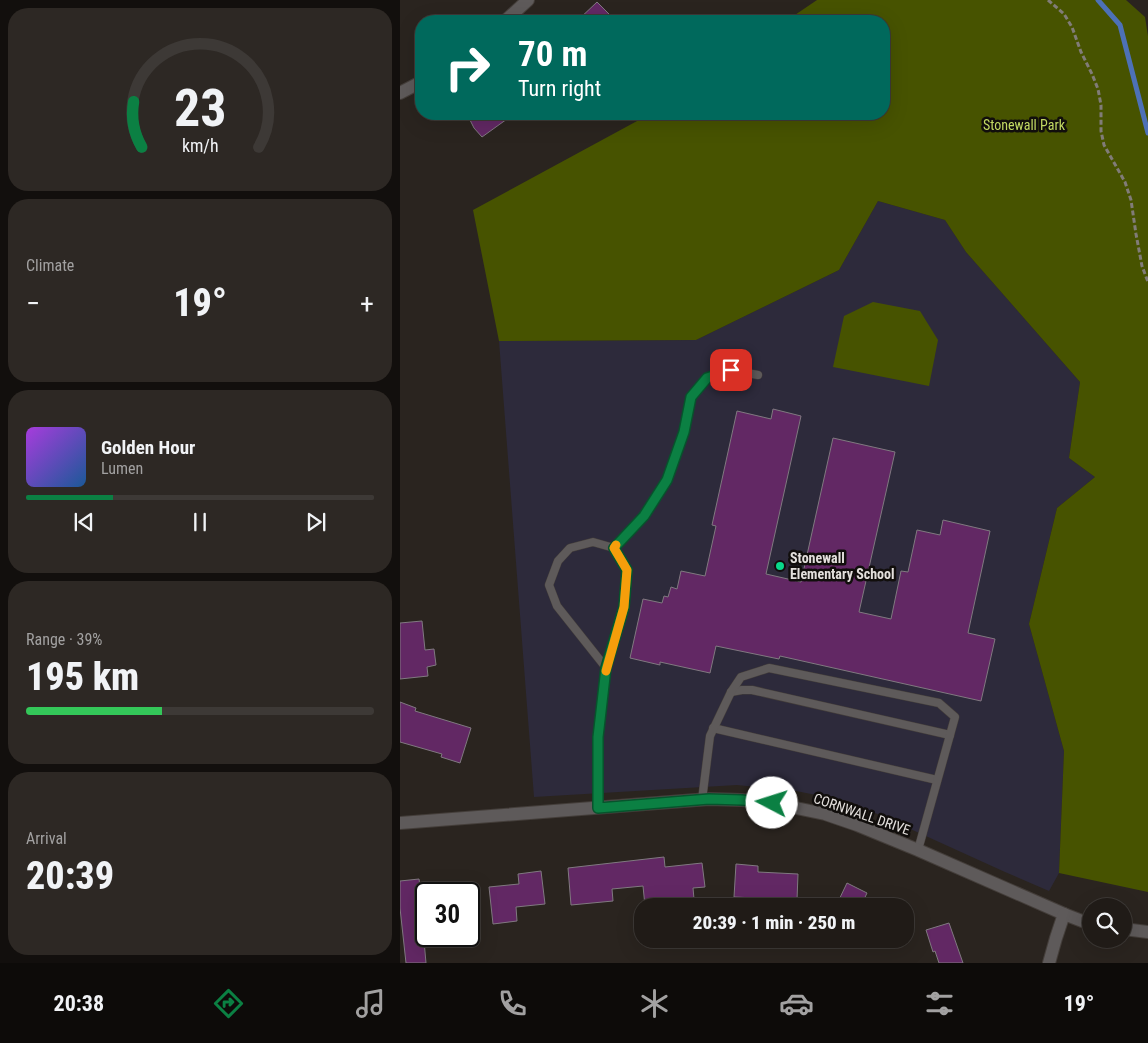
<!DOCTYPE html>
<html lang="en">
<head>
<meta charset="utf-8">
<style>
	:root { --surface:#201b17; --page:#2d2824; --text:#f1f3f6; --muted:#a2a1a1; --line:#3d3936; --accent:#0b8043 }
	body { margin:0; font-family:"Roboto Condensed",sans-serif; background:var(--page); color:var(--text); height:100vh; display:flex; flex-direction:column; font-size:19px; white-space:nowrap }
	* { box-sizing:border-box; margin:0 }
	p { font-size:16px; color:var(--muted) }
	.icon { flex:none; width:28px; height:28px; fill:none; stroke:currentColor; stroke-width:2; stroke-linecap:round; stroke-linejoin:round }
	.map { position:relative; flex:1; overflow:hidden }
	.side { display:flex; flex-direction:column; gap:8px; padding:8px; background:#120f0d; width:400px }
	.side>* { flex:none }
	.banner { position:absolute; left:15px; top:15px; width:475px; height:105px; border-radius:20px; box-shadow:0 5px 20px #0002,0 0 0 1px var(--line); background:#00695c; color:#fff; overflow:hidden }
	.buttons { position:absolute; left:682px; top:898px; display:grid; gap:10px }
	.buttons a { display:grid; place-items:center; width:50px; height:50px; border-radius:50%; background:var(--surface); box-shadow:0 5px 20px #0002,0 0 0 1px var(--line); font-size:25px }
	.speed { position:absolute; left:15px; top:882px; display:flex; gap:10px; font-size:25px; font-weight:700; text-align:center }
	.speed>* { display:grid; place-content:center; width:65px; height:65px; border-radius:50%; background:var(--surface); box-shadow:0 5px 20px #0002,0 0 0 1px var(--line); line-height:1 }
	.speed .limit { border:2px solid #111; border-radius:8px; background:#fff; color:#111 }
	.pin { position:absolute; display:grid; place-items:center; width:42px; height:42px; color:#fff; margin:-21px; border-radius:10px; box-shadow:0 2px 8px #0006 }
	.me { position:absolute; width:55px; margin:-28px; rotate:275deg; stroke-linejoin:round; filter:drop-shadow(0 0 4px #0008) }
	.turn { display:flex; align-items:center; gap:18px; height:105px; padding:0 20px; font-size:22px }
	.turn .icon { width:65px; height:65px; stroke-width:2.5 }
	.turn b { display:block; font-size:35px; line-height:42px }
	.big { font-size:38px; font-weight:800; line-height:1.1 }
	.side .card { flex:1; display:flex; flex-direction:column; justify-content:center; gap:8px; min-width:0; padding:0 18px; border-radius:20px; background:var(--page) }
	.side .dial { align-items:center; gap:0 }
	.dial svg { height:130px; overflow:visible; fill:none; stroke:var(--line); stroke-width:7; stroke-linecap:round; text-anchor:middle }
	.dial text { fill:var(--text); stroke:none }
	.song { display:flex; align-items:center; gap:15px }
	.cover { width:60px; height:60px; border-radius:8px; background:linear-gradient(135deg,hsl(280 70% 55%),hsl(210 70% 35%)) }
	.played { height:5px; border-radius:2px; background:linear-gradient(90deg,var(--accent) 25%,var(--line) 25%) }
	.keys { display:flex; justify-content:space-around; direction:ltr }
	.heat { display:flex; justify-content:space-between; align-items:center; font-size:28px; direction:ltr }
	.charge { height:8px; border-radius:4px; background:linear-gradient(90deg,#34c759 39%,var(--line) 0) }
	.trip { position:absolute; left:234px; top:898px; width:280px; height:50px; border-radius:20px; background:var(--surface); box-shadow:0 5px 20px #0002,0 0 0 1px var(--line); font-weight:800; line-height:50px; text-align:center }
	.tabs { display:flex; height:80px; justify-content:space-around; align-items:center; background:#0d0b09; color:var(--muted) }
	.tabs .icon { width:35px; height:35px }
	.tabs .current { color:var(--accent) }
	.tabs b { font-size:22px; color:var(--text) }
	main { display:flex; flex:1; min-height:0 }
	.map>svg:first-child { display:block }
	.education { fill:#2d2a3b }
	.green { fill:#475300 }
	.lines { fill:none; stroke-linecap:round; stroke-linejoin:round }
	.stream { stroke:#4d71b7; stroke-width:5 }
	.building { fill:#622864; stroke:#807980 }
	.service-casing { stroke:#443e3a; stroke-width:9 }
	.minor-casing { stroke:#443e3a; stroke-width:14 }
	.path { stroke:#817c78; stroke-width:3; stroke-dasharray:5 2.5; stroke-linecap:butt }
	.service { stroke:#5e5a5a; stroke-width:8 }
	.minor { stroke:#5e5a5a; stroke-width:12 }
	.route-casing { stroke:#07532c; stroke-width:12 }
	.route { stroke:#0b8043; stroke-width:9 }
	.slow { stroke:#f59e0b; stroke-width:9 }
	.poi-dot { fill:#09d98b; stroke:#110e0c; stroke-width:2 }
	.labels { text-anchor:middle; stroke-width:5; stroke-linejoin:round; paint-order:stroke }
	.park-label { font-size:14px; fill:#c2d962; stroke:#110e0c }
	.poi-label { font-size:14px; font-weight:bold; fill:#e4e0dd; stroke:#110e0c; text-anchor:start }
	.street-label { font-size:14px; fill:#e4e0dd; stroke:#110e0c }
</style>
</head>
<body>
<main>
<section class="side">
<div class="card dial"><svg viewBox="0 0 100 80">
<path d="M14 69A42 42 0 1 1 86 69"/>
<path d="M14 69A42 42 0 0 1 9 41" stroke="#0b8043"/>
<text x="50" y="56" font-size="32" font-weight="700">23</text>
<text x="50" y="72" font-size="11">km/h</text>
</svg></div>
<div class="card"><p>Climate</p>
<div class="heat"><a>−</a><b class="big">19°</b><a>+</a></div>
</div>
<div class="card">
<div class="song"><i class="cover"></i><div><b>Golden Hour</b><p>Lumen</p></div></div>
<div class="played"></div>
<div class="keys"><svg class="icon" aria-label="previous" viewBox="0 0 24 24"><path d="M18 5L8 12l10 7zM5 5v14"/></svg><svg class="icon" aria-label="pause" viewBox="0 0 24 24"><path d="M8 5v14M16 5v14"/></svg><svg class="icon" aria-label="next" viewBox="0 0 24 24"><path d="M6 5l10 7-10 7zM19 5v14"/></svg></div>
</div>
<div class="card"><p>Range · 39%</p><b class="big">195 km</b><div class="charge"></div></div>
<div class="card"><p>Arrival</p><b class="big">20:39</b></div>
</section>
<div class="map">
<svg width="748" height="963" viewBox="0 0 748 963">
	<rect width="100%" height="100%" fill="#2a241f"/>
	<path class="education" d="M478,201L545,220L566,252L680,382L669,458L695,477L657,508L629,624L664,751L659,873L649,891L605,872L451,802L396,791L337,785L134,797L99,341L296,340L439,270Z"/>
	<g class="green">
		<path d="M417,0H726L745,17L748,36V892L659,873L664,751L629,624L657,508L695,477L669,458L680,382L566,252L545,220L478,201L439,270L296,340L99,341L73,210L250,114H484V21H386Z"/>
		<path d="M473,302L520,311L538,340L529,386L433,367L444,316Z"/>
	</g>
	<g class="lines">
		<path class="stream" d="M698,0L720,25L748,133"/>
	</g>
	<g class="building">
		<path d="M197,2L216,21H177Z"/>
		<path d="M67,114H114L82,137L74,128Z"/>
		<path d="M373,409L401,416L366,574L401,582L433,438L495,452L459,612L491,619L501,571L508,572L517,530L540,535L543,520L590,531L568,633L595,639L581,701L380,656L379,659L316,646L310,673L260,662V665L230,658L243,599L262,603L264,596L268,597L271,587L277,589L281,571L305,576L316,526L312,525L337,411L371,419Z"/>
		<path d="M22,621L25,650L34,649L36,665L27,667L28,676L0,679V623Z"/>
		<path d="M0,702L16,708L15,711L71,728L60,763L41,757L42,754L0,742Z"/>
		<path d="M264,857L265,867L302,863L305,887L293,888L294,899L266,901L267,903L245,906L243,886L212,889L213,901L171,905L168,868Z"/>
		<path d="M336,864L358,866V872L398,874L397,900L334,897Z"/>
		<path d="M141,871L145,904L116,907L117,921L93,924L89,887L119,884L118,874Z"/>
		<path d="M19,879L21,892H26V917L22,918L26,963H6L0,908V881Z"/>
		<path d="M447,883L467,893L461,906H436Z"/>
		<path d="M549,923L563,963H539L535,951L533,952L526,930Z"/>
	</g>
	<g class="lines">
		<g class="service-casing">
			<g id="service">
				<path d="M214,548L244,516L267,480L284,432L291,397L307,378L331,370L358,375"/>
				<path d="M331,692L342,690H352L550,735"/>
				<path d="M313,728L537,780"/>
				<path d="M302,800L310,736L331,692L341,677L369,668L539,703L555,717L518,850"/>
				<path d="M198,808V737L207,669L224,607L227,570L214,548L193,542L170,548L158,561L149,585L157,606L207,669"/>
			</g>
		</g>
		<g class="minor-casing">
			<g id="minor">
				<path d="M105,21L128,0"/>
				<path d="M0,93L21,82"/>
				<path d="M0,823L309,799L342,800L372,803L425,814L457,825L518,850L664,914L682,921L691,923"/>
				<path d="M724,929L748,932"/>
				<path d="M649,963L656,938L664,914"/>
			</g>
		</g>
		<path class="path" d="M648,0L664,14L672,27L681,52L692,74L698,89L701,105V131L704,145L725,182L731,200L736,234L742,266L748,282"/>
		<use href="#service" class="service"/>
		<use href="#minor" class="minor"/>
	</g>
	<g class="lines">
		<g class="route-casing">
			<path id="route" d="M331,370L307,378L291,397L284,432L267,480L244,516L214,548L227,570L224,607L206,668L200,720L198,737V808L309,799L342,800L372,803"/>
		</g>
		<use href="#route" class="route"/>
		<path class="slow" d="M206,671L224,607L227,570L214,548L216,545"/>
	</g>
	<circle class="poi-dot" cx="380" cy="566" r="5"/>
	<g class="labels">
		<g class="park-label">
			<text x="624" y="130">Stonewall Park</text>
		</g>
		<g class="poi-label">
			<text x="390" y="563">Stonewall<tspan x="390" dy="16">Elementary School</tspan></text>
		</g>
		<g class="street-label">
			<text transform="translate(462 814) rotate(19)" y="5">CORNWALL DRIVE</text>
		</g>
	</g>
</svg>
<div class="buttons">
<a><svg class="icon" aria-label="search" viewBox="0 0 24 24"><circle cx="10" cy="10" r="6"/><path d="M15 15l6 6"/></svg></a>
</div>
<div class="speed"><div class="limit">30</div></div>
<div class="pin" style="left:331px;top:370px;background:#d93025"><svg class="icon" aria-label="arrive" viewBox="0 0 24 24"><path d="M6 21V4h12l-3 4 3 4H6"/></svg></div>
<svg class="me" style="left:372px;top:803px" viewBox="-20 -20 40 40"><circle r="19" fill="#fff"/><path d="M0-13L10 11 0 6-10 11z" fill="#0b8043"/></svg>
<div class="trip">20:39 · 1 min · 250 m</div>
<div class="banner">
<div class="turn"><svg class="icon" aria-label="right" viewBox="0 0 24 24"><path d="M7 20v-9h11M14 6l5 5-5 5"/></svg><div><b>70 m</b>Turn right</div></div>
</div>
</div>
</main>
<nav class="tabs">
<b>20:38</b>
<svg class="icon current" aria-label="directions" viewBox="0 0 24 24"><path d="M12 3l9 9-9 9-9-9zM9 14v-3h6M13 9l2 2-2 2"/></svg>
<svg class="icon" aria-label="music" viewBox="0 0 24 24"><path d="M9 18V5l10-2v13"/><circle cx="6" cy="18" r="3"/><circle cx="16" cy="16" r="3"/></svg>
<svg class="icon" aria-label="phone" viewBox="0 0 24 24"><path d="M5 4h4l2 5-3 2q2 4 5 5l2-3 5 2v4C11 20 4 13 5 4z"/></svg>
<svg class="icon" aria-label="climate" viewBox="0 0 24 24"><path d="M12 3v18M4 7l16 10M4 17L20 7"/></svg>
<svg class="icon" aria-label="car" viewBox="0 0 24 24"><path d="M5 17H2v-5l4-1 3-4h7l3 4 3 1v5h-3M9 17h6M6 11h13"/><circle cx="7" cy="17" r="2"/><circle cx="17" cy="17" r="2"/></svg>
<svg class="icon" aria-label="filters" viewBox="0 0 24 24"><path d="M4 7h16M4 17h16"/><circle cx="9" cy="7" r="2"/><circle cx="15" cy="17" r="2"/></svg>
<b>19°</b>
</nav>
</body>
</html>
